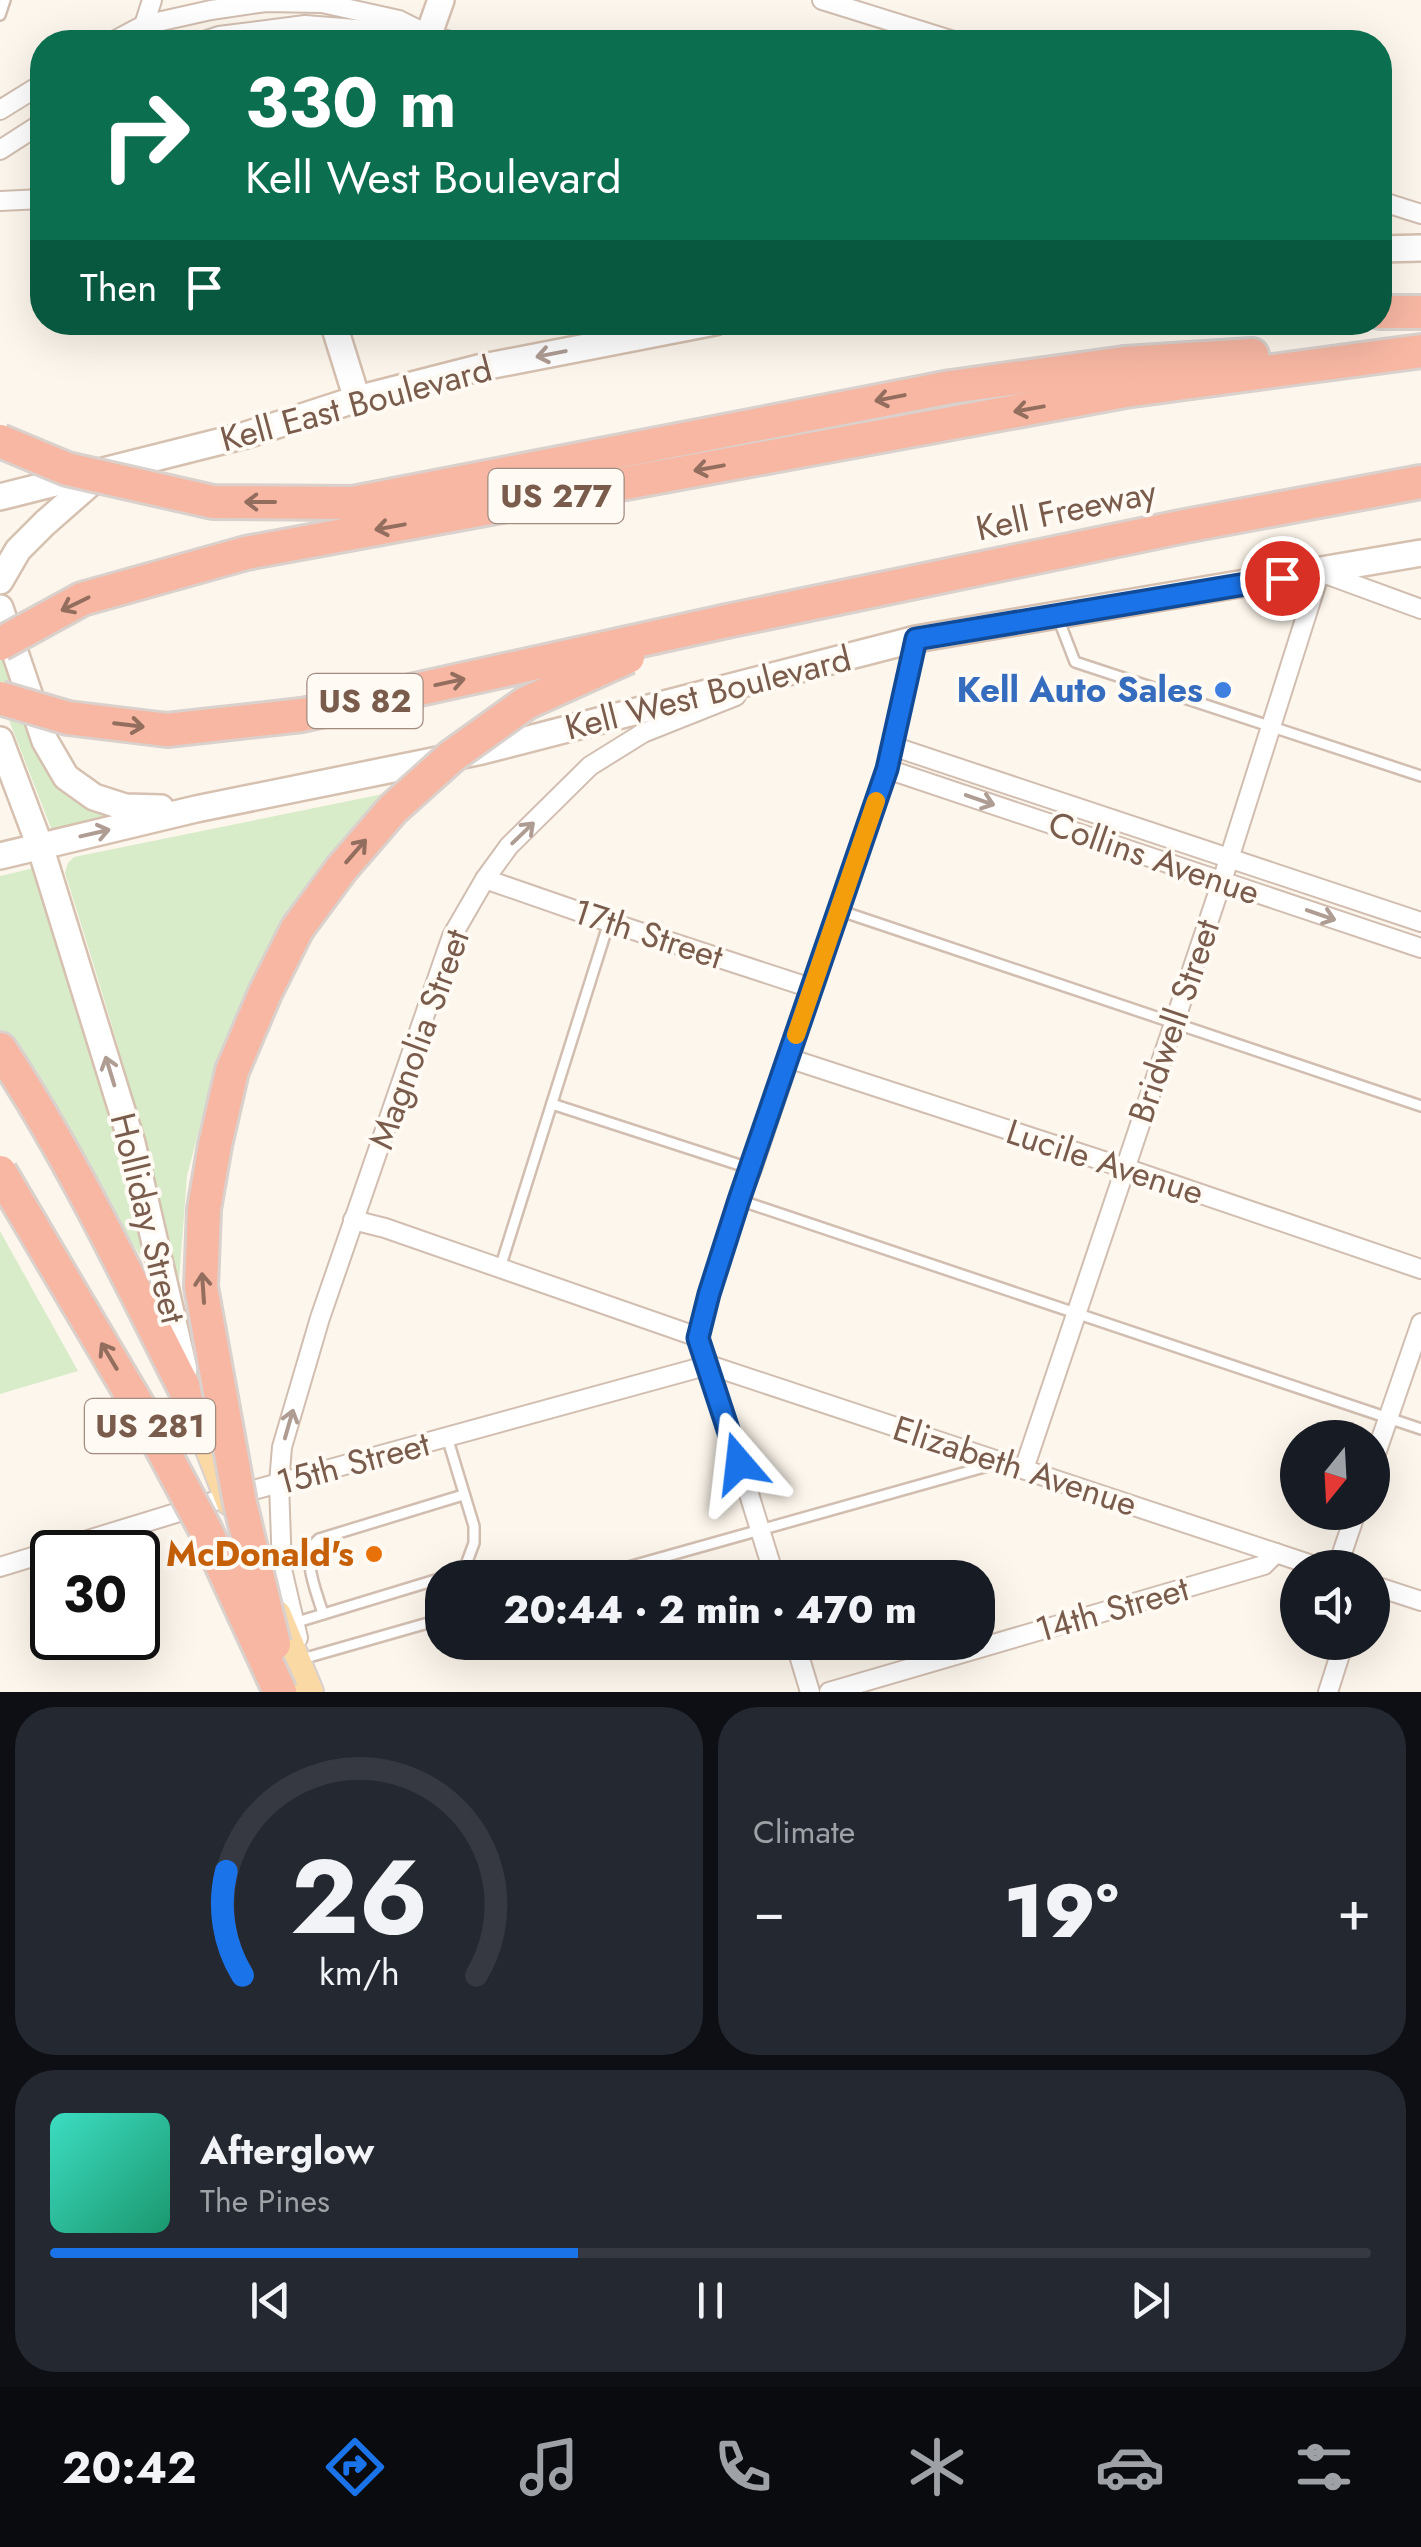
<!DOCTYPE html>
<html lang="en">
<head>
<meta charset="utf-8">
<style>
	:root { --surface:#171b24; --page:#242831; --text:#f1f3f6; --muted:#9ea1a6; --line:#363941; --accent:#1a73e8 }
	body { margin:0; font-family:Jost,sans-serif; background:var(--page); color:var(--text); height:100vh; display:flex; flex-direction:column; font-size:38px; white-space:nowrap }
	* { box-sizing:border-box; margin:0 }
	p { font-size:32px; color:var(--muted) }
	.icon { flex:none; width:55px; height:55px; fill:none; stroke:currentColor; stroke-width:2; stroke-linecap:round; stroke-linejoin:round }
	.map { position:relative; height:1692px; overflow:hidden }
	.sheet { display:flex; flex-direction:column; gap:15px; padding:15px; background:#0d0f14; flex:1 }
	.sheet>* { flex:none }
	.hud { position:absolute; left:30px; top:30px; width:1362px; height:305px; border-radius:40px; box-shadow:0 10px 40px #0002; background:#0b6e4f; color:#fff; overflow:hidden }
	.needle { width:65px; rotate:198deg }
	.tools { position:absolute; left:1280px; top:1420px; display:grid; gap:20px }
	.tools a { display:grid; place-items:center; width:110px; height:110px; border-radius:50%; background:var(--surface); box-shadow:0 10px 40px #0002; font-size:50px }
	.speed { position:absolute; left:30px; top:1530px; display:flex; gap:20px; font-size:50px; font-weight:700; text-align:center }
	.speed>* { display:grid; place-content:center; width:130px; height:130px; border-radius:50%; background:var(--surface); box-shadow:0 10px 40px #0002; line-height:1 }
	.speed .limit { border:5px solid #111; border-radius:15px; background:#fff; color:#111 }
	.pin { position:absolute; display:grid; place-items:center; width:85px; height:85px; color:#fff; margin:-42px; border:5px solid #fff; border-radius:50%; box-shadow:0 2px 10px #0007 }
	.me { position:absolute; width:110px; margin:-55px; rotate:343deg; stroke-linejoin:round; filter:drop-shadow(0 0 8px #0008) }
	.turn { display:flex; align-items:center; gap:35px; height:210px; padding:0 50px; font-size:45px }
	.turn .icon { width:130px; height:130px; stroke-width:2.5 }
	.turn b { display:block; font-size:70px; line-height:85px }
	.then { display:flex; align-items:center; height:95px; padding:0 50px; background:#0003; gap:20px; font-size:38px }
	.big { font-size:75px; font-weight:800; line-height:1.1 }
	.sheet .tile { flex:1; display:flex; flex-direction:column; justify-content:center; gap:15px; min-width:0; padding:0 35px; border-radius:40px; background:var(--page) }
	.sheet .dial { align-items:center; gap:0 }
	.dial svg { height:260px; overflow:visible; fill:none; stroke:var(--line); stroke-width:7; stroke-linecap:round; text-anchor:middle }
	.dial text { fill:var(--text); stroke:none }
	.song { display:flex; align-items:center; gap:30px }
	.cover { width:120px; height:120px; border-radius:15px; background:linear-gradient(135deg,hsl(170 70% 55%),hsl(160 70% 35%)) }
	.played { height:10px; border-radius:5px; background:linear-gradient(90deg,var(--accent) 40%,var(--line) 40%) }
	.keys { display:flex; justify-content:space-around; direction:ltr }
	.heat { display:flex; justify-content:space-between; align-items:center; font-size:55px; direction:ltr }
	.sheet .tiles { flex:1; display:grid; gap:15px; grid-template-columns:1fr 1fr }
	.tile:last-child { grid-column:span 2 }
	.trip { position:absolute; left:425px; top:1560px; width:570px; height:100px; border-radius:40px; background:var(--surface); box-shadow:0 10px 40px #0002; font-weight:800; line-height:100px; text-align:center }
	.tabs { display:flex; height:160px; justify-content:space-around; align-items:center; background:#090b0e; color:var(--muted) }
	.tabs .icon { width:70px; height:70px }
	.tabs .active { color:var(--accent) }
	.tabs b { font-size:45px; color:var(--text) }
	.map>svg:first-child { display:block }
	.green { fill:#d8ecc9 }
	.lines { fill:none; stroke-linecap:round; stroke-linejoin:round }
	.lane-casing { stroke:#d1beb0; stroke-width:14 }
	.street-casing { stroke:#d1beb0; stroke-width:22 }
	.secondary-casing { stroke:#d6c0b0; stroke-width:30 }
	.primary-casing { stroke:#dad1cd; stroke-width:32 }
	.highway-casing { stroke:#dad1cd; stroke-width:38 }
	.lane { stroke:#fff; stroke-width:9 }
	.street { stroke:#fff; stroke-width:18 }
	.secondary { stroke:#fff; stroke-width:25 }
	.primary { stroke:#fbd9a5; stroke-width:28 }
	.highway { stroke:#f7b7a3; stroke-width:32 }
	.highway-bridge-casing { stroke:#dad1cd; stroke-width:38; stroke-linecap:butt }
	.highway-bridge { stroke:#f7b7a3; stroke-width:32 }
	.oneway { stroke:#af9d94 }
	.oneway2 { stroke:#936e5e }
	.route-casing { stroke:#114b97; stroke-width:25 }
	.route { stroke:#1a73e8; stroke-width:18 }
	.slow { stroke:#f59e0b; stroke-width:18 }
	.shop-dot { fill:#3f7fe0; stroke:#fffaf3; stroke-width:4 }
	.food-dot { fill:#e8710a; stroke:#fffaf3; stroke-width:4 }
	.labels { text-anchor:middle; stroke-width:8; stroke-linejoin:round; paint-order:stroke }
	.shield { fill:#fffaf3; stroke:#a28b7f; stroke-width:2.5 }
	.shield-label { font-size:32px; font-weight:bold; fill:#7a5c4d }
	.street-label { font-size:35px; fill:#7a5c4d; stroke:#fffaf3 }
	.shop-label { font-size:35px; font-weight:bold; fill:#366cbe; stroke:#fffaf3; text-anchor:end }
	.food-label { font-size:35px; font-weight:bold; fill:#c56008; stroke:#fffaf3; text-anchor:end }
</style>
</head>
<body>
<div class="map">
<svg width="1421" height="1692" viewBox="0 0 1421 1692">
	<rect width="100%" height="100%" fill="#fdf6ec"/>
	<g class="green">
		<path d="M0,640L44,761L120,816L54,832L51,828L0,697Z"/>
		<path d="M398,791L265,957L238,1013L212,1079L187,1176L177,1306C154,1157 110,1016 65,873L68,863L74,857Z"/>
		<path d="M34,868C63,953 89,1038 113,1125C126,1172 140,1218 147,1266L0,1038V876Z"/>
		<path d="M0,1231L78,1371L0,1394Z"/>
	</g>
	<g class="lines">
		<g class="lane-casing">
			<g id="lane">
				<path d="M0,15L5,0"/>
				<path d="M1058,618L1075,662L1421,776"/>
				<path d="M838,910L1421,1106"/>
				<path d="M552,1104L752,1169"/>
				<path d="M739,1200L1421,1429"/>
				<path d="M500,1268L609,922"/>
				<path d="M445,1578L464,1570L474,1543V1526L447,1437"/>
				<path d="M589,1578L995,1464"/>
				<path d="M323,1614C317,1592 299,1555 319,1539L463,1495"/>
				<path d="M294,1623L442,1578"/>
				<path d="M302,1659L442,1619"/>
			</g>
		</g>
		<g class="street-casing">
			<g id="street">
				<path d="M822,0L957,42"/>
				<path d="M144,25L152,0"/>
				<path d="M112,42L144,25L211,10L266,2L322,3L399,20L429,35L454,42"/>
				<path d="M201,42L219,36L305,25L419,34"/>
				<path d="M0,110L42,84"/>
				<path d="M0,150L42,123"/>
				<path d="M0,201L42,199"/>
				<path d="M1380,201L1421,214"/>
				<path d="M892,746L1421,922"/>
				<path d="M887,769L1421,948"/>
				<path d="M485,879L609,922L811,988"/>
				<path d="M788,1058L1125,1168L1421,1269"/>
				<path d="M353,1220L385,1228L698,1337"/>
				<path d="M1372,1465L1421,1323"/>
				<path d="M1024,1469L1222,881L1320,572L1421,609"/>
				<path d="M0,1567L228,1497L709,1365L1321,1568"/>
				<path d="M1337,1568L1356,1512"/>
				<path d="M775,1578L709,1365L698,1337L709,1294L739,1200L752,1169L887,769L916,639"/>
				<path d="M1372,1585L1421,1601"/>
				<path d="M298,1638L282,1569L279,1483L282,1447L320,1318L452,936L485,879L509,846L590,766L643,733L736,696"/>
				<path d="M795,1642L810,1692"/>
				<path d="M829,1692L1264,1565L1276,1553"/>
				<path d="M1328,1692L1344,1642"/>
			</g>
		</g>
		<g class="secondary-casing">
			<g id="secondary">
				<path d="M426,42L441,0"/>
				<path d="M1380,249L1421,248"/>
				<path d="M333,322L357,399"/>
				<path d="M0,497L246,435L357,399L478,368L715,322"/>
				<path d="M0,581L18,550L45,523L102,473"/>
				<path d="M0,608L45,741L66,777L94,797L125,807L161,808"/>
				<path d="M0,740L40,846L132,1143L184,1369"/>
				<path d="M0,856L196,809L482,751L916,639L1421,553"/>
			</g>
		</g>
		<g class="primary-casing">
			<g id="primary">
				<path d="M192,1403L230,1501"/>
				<path d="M277,1615L309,1692"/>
			</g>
		</g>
		<g class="highway-casing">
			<g id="highway">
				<path d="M1380,312H1421"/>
				<path d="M1125,363L1252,355"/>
				<path d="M1125,391L1421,351"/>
				<path d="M727,621L1185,526L1421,482"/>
				<path d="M0,1049C74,1161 131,1284 192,1403"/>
				<path d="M215,1145L232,1071L265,993L297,929"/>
			</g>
		</g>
		<use href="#lane" class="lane"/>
		<use href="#street" class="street"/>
		<use href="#secondary" class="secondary"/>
		<use href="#primary" class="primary"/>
		<use href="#highway" class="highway"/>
		<g class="highway-bridge-casing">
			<g id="highway-bridge">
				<path d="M0,441L67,469L213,502L353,503L951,387L1125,363"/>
				<path d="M0,644L82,599L246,553L1125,391"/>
				<path d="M0,698L68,718L167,730L302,715L727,621"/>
				<path d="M297,929L342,868L393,809L452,756L526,703L628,657"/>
				<path d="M215,1145L204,1209L201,1287L240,1503L274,1644"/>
				<path d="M0,1172L150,1426L205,1529L280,1692"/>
			</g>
		</g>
		<use href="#highway-bridge" class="highway-bridge"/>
	</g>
	<defs><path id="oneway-shaft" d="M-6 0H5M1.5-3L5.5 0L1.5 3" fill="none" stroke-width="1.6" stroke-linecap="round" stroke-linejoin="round" transform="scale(2.5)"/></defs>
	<g class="oneway">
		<use href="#oneway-shaft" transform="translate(551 354) rotate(169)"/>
		<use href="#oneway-shaft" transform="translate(980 800) rotate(19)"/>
		<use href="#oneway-shaft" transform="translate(95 833) rotate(-13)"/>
		<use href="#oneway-shaft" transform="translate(523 833) rotate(-44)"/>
		<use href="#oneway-shaft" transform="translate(1321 915) rotate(19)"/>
		<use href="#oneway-shaft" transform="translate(110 1071) rotate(-107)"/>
		<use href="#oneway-shaft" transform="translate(289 1424) rotate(-74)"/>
	</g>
	<g class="oneway2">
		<use href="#oneway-shaft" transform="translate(890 398) rotate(169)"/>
		<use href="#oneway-shaft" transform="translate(1029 409) rotate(170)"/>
		<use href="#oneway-shaft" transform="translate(709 468) rotate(170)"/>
		<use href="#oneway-shaft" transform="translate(260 502) rotate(-180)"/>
		<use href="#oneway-shaft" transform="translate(390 527) rotate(170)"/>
		<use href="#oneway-shaft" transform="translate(75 604) rotate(154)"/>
		<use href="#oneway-shaft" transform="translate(450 682) rotate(-12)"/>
		<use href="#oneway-shaft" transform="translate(129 725) rotate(7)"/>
		<use href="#oneway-shaft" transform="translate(356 851) rotate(-49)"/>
		<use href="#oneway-shaft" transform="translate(203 1288) rotate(-94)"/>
		<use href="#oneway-shaft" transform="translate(109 1356) rotate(-121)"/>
	</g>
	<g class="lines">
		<g class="route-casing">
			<path id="route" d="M739,1463L698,1338L709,1294L739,1200L887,769L916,639L1282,578"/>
		</g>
		<use href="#route" class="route"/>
		<path class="slow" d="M796,1035L876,801"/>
	</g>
	<circle class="shop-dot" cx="1223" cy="690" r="10"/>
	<circle class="food-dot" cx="374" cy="1554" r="10"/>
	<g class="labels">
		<g class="shield">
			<rect x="488.5" y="469" width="135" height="54" rx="8"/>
			<rect x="307.5" y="674" width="115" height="54" rx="8"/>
			<rect x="85" y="1399" width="130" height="54" rx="8"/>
		</g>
		<g class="shield-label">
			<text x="556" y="507">US 277</text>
			<text x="365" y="712">US 82</text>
			<text x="150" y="1437">US 281</text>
		</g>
		<g class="street-label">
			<text transform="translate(356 404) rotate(-15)" y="12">Kell East Boulevard</text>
			<text transform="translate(1066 510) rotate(-12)" y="12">Kell Freeway</text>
			<text transform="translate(708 693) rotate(-14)" y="12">Kell West Boulevard</text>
			<text transform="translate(1154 858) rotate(19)" y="12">Collins Avenue</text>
			<text transform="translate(648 934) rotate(18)" y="12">17th Street</text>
			<text transform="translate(1174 1021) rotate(-71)" y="12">Bridwell Street</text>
			<text transform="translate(419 1039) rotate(-70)" y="12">Magnolia Street</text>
			<text transform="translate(1105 1162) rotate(18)" y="12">Lucile Avenue</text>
			<text transform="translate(148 1218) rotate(76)" y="12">Holliday Street</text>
			<text transform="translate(353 1463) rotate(-15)" y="12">15th Street</text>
			<text transform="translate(1015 1466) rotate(18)" y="12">Elizabeth Avenue</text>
			<text transform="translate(1112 1609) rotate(-16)" y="12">14th Street</text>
		</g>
		<g class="shop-label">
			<text x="1203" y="702">Kell Auto Sales</text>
		</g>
		<g class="food-label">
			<text x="354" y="1566">McDonald's</text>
		</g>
	</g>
</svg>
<div class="tools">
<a><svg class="needle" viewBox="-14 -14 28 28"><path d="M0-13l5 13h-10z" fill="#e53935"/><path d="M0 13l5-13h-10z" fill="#9ea1a6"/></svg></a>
<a><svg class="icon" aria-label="sound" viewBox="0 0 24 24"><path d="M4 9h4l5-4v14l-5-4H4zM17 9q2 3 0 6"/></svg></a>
</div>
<div class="speed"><div class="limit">30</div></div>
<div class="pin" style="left:1282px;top:578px;background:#d93025"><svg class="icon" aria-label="arrive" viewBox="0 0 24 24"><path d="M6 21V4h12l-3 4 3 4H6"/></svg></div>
<svg class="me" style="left:739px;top:1463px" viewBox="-20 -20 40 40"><path d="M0-17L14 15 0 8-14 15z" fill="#1a73e8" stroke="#fff" stroke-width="4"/></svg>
<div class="trip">20:44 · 2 min · 470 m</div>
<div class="hud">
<div class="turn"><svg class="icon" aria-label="right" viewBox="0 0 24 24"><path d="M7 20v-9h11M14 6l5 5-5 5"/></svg><div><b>330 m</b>Kell West Boulevard</div></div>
<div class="then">Then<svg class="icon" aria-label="arrive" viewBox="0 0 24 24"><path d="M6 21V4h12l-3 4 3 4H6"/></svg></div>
</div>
</div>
<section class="sheet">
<div class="tiles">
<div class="tile dial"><svg viewBox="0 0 100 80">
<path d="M14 69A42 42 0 1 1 86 69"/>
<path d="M14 69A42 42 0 0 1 9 37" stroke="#1a73e8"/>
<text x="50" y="56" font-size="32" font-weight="700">26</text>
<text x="50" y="72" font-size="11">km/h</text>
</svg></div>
<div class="tile"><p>Climate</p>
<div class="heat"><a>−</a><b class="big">19°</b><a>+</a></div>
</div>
<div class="tile">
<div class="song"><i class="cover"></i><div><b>Afterglow</b><p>The Pines</p></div></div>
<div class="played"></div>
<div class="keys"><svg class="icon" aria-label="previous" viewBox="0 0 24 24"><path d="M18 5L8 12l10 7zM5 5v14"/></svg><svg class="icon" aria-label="pause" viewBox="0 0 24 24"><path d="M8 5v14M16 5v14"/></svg><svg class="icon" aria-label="next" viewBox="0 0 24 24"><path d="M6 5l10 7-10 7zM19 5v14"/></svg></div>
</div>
</div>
</section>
<nav class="tabs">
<b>20:42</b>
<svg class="icon active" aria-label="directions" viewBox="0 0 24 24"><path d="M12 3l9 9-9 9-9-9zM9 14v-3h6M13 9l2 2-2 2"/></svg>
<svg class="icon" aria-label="music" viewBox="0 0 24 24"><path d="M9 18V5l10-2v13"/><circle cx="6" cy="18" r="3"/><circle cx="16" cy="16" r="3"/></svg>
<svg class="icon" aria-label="phone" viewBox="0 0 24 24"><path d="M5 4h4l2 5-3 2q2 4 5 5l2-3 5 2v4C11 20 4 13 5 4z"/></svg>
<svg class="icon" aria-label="climate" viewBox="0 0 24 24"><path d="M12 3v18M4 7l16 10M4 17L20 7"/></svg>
<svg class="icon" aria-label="car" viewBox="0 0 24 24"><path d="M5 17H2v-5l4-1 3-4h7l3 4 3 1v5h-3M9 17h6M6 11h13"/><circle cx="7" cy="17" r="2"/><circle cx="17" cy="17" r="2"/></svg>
<svg class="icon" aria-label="filters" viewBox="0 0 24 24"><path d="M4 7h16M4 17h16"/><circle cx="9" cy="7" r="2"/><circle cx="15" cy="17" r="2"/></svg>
</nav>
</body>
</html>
